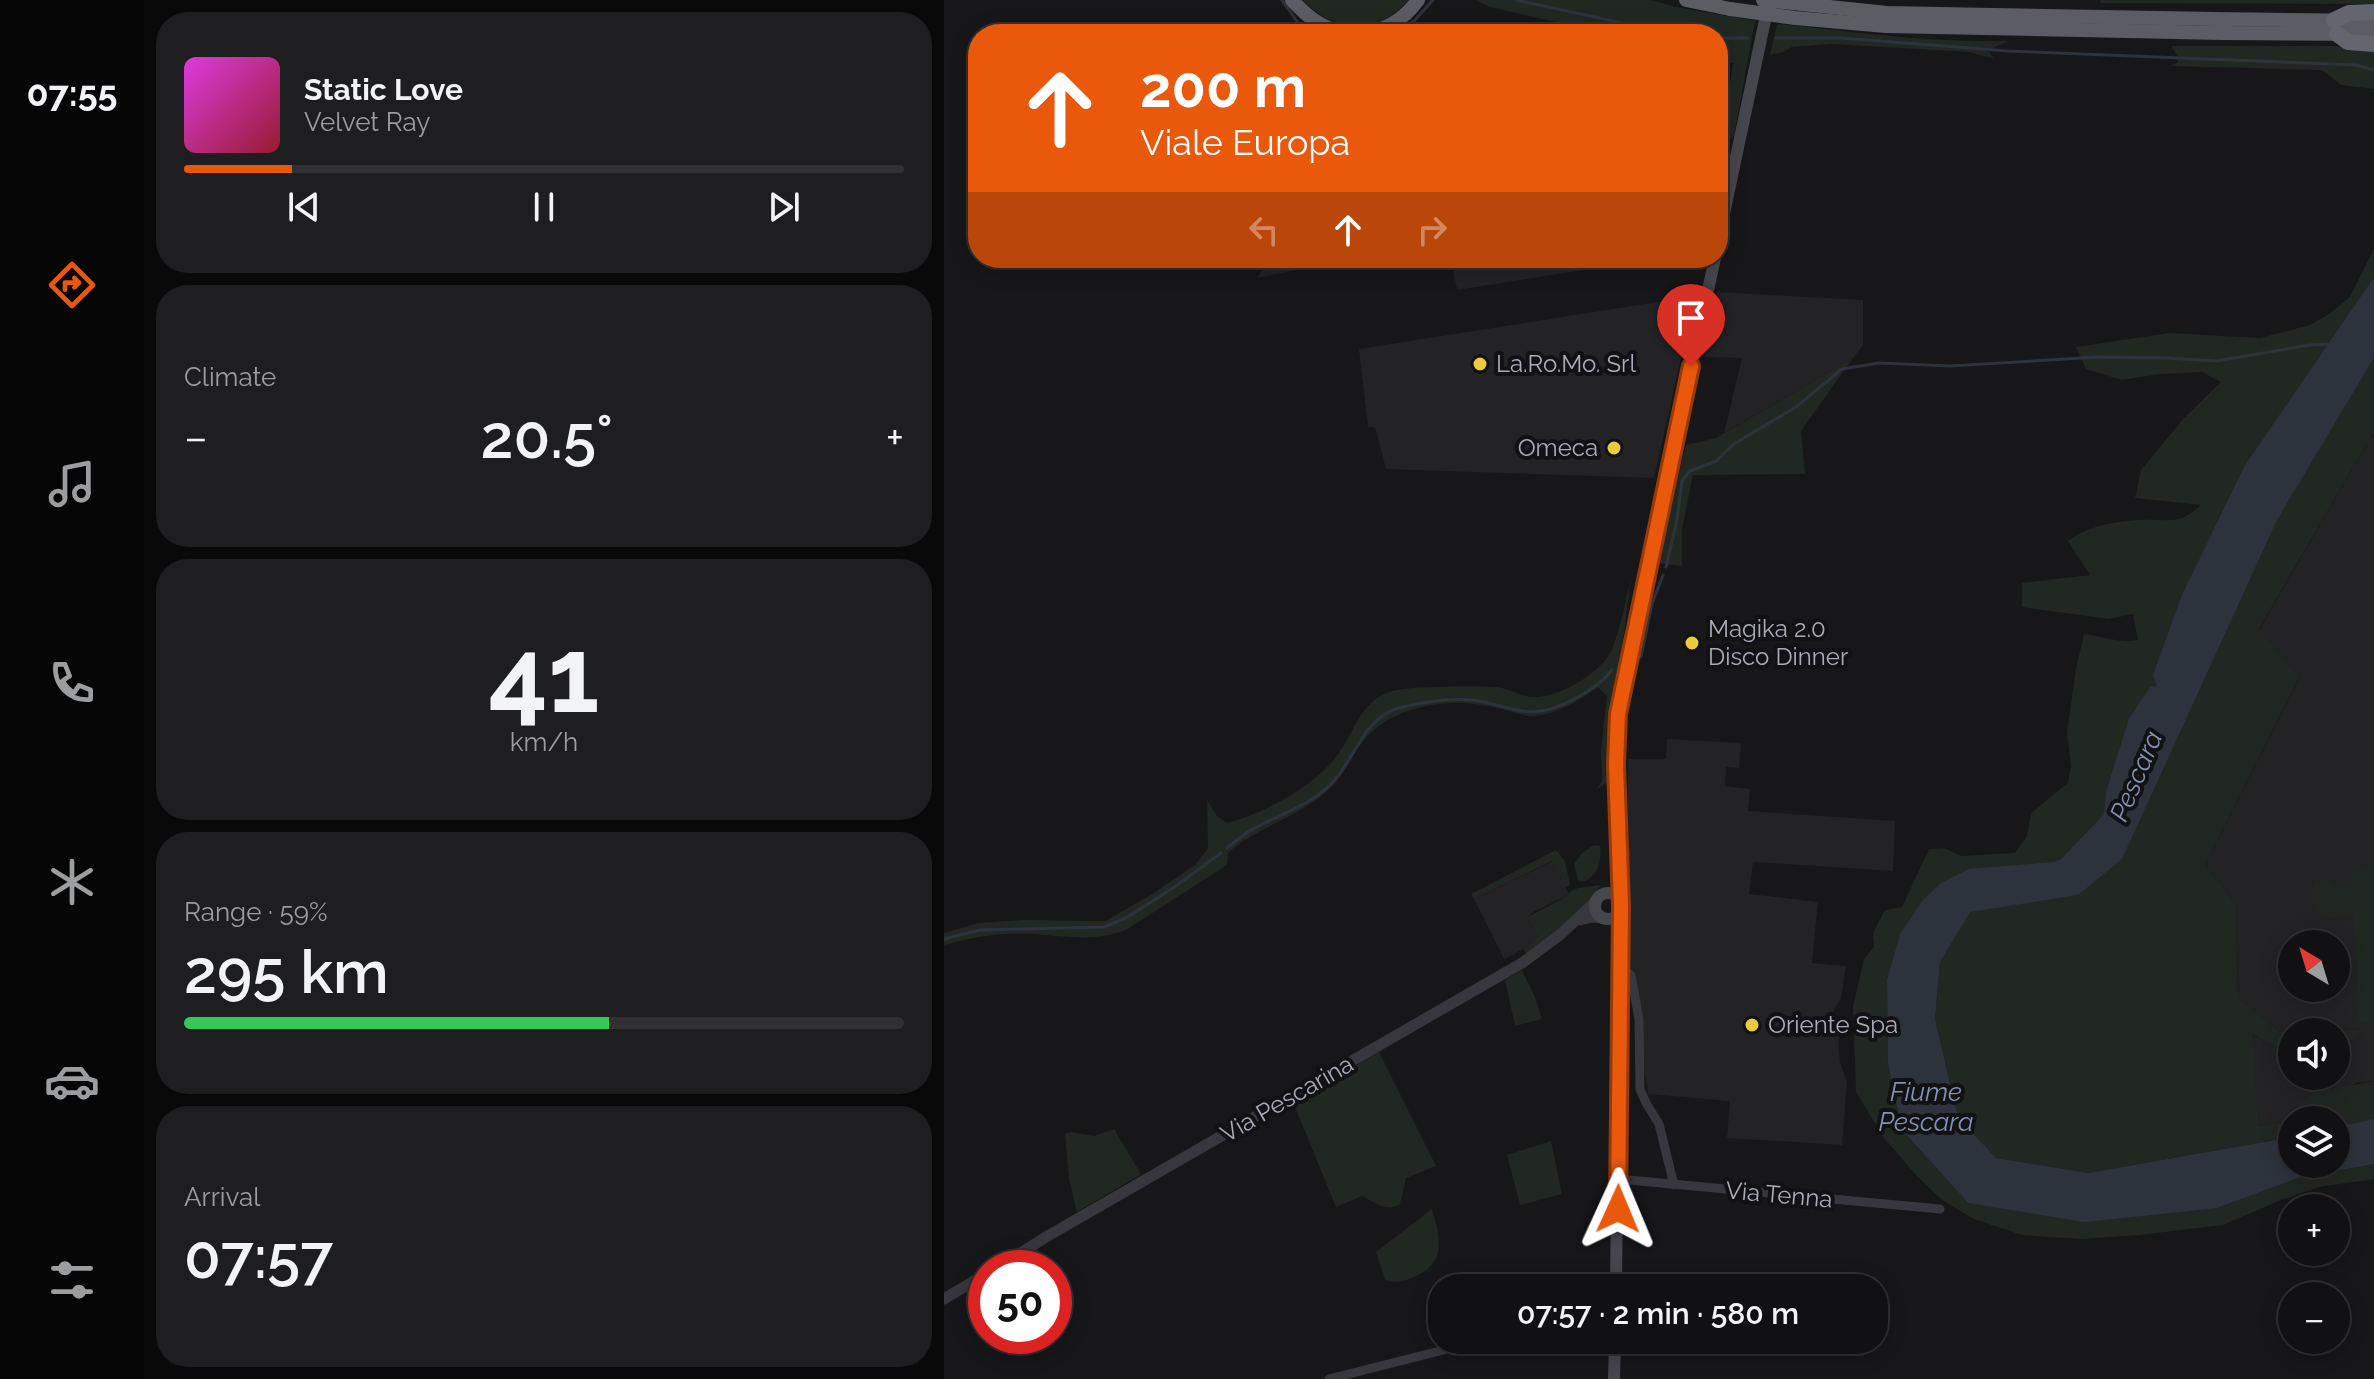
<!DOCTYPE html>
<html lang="en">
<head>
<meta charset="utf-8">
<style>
	:root { --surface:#111012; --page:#1e1e20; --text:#f1f3f6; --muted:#9c9d9f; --line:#303032; --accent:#ea580c }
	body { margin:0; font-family:Raleway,sans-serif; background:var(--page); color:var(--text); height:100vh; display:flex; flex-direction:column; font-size:30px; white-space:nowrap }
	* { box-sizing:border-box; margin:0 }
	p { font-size:26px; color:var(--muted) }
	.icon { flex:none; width:44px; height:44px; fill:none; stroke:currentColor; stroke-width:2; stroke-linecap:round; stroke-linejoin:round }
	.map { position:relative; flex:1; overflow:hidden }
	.sheet { display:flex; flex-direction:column; gap:12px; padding:12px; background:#09090a; width:800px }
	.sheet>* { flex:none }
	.top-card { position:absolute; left:24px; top:24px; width:760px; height:244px; border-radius:32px; box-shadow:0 4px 20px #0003,0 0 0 2px var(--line); background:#ea580c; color:#fff; overflow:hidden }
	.needle { width:52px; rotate:322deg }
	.tools { position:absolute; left:1334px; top:930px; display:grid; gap:16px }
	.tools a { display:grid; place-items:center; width:72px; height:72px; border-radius:50%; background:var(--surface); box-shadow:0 4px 20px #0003,0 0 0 2px var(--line); font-size:40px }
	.speed { position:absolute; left:24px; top:1250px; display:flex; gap:16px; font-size:40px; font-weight:700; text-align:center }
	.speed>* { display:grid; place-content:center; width:104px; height:104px; border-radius:50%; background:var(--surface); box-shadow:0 4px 20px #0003,0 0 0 2px var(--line); line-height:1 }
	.speed .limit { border:12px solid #d22; background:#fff; color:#111 }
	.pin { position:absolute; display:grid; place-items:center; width:68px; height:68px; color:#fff; margin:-82px -34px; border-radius:50% 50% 50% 0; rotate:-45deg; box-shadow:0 0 8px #0007 }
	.pin .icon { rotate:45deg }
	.me { position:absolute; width:88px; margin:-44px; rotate:1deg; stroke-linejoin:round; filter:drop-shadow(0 0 6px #0008) }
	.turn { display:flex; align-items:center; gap:28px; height:168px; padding:0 40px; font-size:36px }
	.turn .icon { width:104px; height:104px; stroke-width:2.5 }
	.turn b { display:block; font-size:56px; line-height:68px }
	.lanes { display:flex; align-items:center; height:76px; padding:0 40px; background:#0003; justify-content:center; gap:40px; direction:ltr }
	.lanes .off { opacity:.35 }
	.big { font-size:60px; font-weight:600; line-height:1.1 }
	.sheet .tile { flex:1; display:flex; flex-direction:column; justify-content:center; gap:12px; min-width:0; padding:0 28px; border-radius:32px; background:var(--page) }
	.sheet .dial { align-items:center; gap:0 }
	.dial b { font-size:104px; line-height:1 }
	.song { display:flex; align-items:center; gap:24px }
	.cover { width:96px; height:96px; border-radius:12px; background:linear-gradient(135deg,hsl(300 70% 55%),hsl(350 70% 35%)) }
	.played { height:8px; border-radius:4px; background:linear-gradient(90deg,var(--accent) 15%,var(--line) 15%) }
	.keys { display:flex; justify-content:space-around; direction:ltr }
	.heat { display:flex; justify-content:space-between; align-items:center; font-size:44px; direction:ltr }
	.charge { height:12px; border-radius:6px; background:linear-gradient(90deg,#34c759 59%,var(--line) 0) }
	.trip { position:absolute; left:484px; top:1274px; width:460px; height:80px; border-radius:32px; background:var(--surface); box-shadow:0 4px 20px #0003,0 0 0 2px var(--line); font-weight:600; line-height:80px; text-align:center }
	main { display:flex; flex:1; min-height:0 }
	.tab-bar { display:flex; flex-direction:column; width:144px; justify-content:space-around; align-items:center; background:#070607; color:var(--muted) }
	.tab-bar .icon { width:56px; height:56px }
	.tab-bar .selected { color:var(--accent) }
	.tab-bar b { font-size:36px; color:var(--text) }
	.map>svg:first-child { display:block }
	.built { fill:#232225; fill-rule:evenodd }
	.green { fill:#212822 }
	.water { fill:#2d333c }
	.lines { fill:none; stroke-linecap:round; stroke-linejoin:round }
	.stream { stroke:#2d333c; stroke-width:3 }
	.minor { stroke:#37373d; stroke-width:9 }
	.tertiary { stroke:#37373d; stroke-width:11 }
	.secondary { stroke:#46464d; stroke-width:12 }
	.trunk { stroke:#5c5c65; stroke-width:14 }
	.motorway { stroke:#64656e; stroke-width:16 }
	.trunk-bridge { stroke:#5c5c65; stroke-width:14 }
	.route-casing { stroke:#983908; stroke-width:20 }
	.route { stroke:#ea580c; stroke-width:14 }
	.poi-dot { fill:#eacb3d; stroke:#121113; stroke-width:3 }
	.labels { text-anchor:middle; stroke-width:8; stroke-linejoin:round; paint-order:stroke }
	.poi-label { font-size:24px; fill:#a9abb7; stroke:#121113; text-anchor:start }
	.street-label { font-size:24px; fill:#a9abb7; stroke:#121113 }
	.water-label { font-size:26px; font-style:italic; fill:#8293b1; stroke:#121113 }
</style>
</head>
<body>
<main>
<nav class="tab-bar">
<b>07:55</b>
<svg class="icon selected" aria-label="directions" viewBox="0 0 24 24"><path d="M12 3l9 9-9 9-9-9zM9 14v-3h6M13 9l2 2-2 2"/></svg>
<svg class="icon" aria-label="music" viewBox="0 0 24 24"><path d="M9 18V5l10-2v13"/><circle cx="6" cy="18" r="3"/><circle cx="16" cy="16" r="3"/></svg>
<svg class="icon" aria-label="phone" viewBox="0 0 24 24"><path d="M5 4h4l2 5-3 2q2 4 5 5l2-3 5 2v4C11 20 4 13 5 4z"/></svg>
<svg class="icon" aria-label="climate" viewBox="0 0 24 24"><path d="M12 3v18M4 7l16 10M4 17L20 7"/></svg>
<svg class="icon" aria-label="car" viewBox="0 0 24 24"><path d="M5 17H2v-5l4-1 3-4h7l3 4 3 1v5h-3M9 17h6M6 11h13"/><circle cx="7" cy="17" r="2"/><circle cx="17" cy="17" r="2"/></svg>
<svg class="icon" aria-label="filters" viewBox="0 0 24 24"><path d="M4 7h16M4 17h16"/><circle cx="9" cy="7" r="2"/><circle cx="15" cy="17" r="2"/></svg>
</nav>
<section class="sheet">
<div class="tile">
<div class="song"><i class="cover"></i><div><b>Static Love</b><p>Velvet Ray</p></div></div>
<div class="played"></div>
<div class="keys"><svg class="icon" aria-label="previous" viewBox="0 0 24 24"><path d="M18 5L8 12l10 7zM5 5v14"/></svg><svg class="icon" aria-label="pause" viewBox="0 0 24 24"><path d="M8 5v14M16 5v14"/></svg><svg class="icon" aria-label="next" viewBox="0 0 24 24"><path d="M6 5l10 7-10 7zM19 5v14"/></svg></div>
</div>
<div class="tile"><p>Climate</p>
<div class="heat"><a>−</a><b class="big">20.5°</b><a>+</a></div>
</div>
<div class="tile dial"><b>41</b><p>km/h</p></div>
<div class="tile"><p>Range · 59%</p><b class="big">295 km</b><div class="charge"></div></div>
<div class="tile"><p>Arrival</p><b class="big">07:57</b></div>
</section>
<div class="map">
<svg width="1430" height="1379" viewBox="0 0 1430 1379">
	<rect width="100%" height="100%" fill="#171618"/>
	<g class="built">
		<path d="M325,258H410L313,278Z"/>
		<path d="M507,258H715L513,290Z"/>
		<path d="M773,292L919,300V345L909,358L780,433L798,358L760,357Z"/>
		<path d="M751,296L710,478L442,469L431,427H424L415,349Z"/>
		<path d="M1430,431V1081L1413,1083L1342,1121L1315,1126L1307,1034L1332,1047L1348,1045V1076H1392V1042L1411,1040L1416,1029L1337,1032L1294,998L1292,905L1261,864L1355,679L1315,630ZM1348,944H1392V988H1348Z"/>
		<path d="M723,739L797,743L795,768L782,767L781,786L806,789L804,811L951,821L949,871L809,862L805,894L874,902L868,963L902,966L897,998L887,1016L894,1036L896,1063L903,1082L898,1145L783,1138L786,1101L704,1094L684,962V759H722Z"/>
		<path d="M609,861L625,895L591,911L584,917L594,937L579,949L560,959L530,899Z"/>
	</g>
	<g class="green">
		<path d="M359,0H464C434,37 389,33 359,0Z"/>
		<path d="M531,0H707L732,7L811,21L790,135L783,143H774V131L783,105L789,63L774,62V34H663L546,7Z"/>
		<path d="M1156,0H1430V4L1157,3Z"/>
		<path d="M833,24C910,32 987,43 1065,41L1044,50L1050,59L1026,52L887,44L848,47L839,52L826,55Z"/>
		<path d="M1227,46H1430V89L1397,85L1378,70L1226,66L1233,63L1234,57Z"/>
		<path d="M1430,249V277L1301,465L1213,687H1206L1185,718L1162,791L1160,814L1117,859L956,934L943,979L944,1064L958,1130L1024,1203L1273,1208L1354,1178L1430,1164V1179L1375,1187L1337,1200L1279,1225L1196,1235L1137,1239L1078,1235L1030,1219L998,1200L973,1176L940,1138L912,1092L909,1006L920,959L930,947L929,933L941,910L958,907L985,849L1000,848L1017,856L1071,853L1083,836L1087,813L1124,783L1127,766L1123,732L1132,669L1140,634C1158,636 1177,644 1194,640L1189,614L1165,619L1078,607V583L1146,575L1124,541C1143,526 1173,521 1197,520C1225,518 1233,527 1257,505L1191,498L1197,470L1240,418L1277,382L1258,372L1216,374L1178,380L1142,369L1132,347L1225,333L1316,338L1366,325L1385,314L1406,297Z"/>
		<path d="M909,358L857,431L861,474L749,475L738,529V566L712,563L742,445L772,438Z"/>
		<path d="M1430,358V431L1315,629L1355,678L1261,864L1292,905L1294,998L1337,1032L1417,1029L1411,1040L1392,1042V1032H1348V1045L1332,1047L1308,1034L1315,1126L1342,1121V1116L1369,1093L1430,1081V1119L1392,1127V1120H1348V1137L1144,1173L1052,1158L1014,1117L991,1019L996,962L1026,911L1134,895L1332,522Z"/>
		<path d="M687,578L670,711L668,779L653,789L658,781L657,749L663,696L654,687C634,701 613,715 588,716C577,716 564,710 553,708C527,702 499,701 474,708C453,713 430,726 418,743C406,759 398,779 382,792C353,818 313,827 284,853L283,865L182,930C140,946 105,931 62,934C41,935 20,940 0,945V933L34,923L78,920L161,921L207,895L252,864L264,848L263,800L273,816L283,823C319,814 373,785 395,753C409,733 415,708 438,695C454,687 474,688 492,687C511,686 533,686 553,687C565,689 576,696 588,697C613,699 658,673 668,649C677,627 681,602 687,578Z"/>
		<path d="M650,845L656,846C658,861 654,877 638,882L634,880L630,864L638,853Z"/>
		<path d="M612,850L621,861L626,885L621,887L608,861L530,899L527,894Z"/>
		<path d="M1430,863V1024L1415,1023L1410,913L1390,919L1373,913L1366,897L1370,881L1386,880L1398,890L1408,886L1407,873Z"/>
		<path d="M657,885C640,910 608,939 583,955L579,949L594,937L584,917L625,895L624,893L634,888Z"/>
		<path d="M578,970L591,997L598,1019L571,1026L561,980Z"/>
		<path d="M435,1052L492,1166L462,1178L456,1204C442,1213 431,1202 418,1196L392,1207L349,1102Z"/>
		<path d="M170,1129L197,1174L133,1212L125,1179L121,1134L127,1132L150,1136Z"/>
		<path d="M607,1141L618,1194L576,1205L563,1155Z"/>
		<path d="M488,1209C496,1236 503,1262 472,1276C461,1281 453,1284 441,1280L432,1252Z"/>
	</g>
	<path class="water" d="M1430,277V358L1332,522L1178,859L1134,895L1026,912L996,962L991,1019L1014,1117L1052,1158L1144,1173L1348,1137V1164H1392V1127L1430,1119V1164L1354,1178L1273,1208L1141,1222L1024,1203L958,1130L944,1064L943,979L956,934L979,900L997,883L1025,869L1110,862L1117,859L1160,814L1162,791L1185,718L1206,687L1213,686L1209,675L1238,595L1301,465Z"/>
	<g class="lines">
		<g class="stream">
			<path d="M338,0L356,26L370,34"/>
			<path d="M572,0L729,34"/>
			<path d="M449,34L470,21L489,0"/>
			<path d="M774,38H804"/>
			<path d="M832,38H897L1063,51L1412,65L1430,70"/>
			<path d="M722,567L733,520L738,481L746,471L772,461L790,444L852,407L898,369L935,363L1006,366L1154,357L1224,358L1272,361L1366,345L1386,344"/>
			<path d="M697,657L708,604L719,575"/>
			<path d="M283,848C291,842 299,835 307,830C334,815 365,806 387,784C410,761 419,718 455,708C478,702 505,698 528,700C548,702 569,712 589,712C614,711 653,690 668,670"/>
			<path d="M0,939L36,930L160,927L182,918L232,886L277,853"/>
		</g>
		<g class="minor">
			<path d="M675,967L687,975L695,1019L696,1089L702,1103L715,1124L730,1185"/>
			<path d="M674,1179L996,1209"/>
			<path d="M742,1277L744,1288"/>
			<path d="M385,1379L539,1340"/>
		</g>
		<g class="tertiary">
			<path d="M636,920L648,917L659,918"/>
			<path d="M53,1268L102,1237L578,963L617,934L651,902"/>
			<path d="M0,1299L42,1274"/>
		</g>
		<g class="secondary">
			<path d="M774,242L824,6"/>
			<circle cx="664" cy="906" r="13"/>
			<path d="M676,903L672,765L674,714L703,570L771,258"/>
			<path d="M672,1288L676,909"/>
			<path d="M670,1379L671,1340"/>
		</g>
		<g class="trunk">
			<path d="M348,0C365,19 382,31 408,34"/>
			<path d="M742,0L786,9"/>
			<path d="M1271,19L1430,21"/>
			<path d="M1279,33L1430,34"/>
			<path d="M414,34C440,32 459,21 474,0"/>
		</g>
		<g class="motorway">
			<path d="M1390,20L1405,13L1430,12"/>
			<path d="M1393,34L1404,42L1430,44"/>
		</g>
		<g class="trunk-bridge">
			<path d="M819,0L943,13L1271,19"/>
			<path d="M786,9L851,18L942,26L1279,33"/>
		</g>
	</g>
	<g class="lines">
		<g class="route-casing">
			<path id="route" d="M674,1209L677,906L672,765L674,714L747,366"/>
		</g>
		<use href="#route" class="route"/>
	</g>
	<g class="poi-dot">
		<circle cx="536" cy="364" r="8"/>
		<circle cx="670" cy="448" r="8"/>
		<circle cx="748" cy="643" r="8"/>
		<circle cx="808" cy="1025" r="8"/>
	</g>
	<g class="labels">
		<g class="poi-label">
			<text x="552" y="372">La.Ro.Mo. Srl</text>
			<text x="654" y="456" text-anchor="end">Omeca</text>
			<text x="764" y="637">Magika 2.0<tspan x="764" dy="28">Disco Dinner</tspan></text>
			<text x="824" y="1033">Oriente Spa</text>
		</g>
		<g class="street-label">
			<text transform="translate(343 1099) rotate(-30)" y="8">Via Pescarina</text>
			<text transform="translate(835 1195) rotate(5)" y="8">Via Tenna</text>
		</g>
		<g class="water-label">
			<text transform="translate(1192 776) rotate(-67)" y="9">Pescara</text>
			<text x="982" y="1101">Fiume<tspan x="982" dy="30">Pescara</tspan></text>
		</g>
	</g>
</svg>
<div class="tools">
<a><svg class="needle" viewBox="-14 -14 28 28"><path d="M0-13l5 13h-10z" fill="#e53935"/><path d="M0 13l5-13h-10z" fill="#9c9d9f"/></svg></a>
<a><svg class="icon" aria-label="sound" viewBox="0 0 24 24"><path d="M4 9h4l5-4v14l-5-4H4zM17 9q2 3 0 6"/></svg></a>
<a><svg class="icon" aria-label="layers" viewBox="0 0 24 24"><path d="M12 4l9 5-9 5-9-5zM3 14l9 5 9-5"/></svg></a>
<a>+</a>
<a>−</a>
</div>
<div class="speed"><div class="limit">50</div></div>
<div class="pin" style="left:747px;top:366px;background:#d93025"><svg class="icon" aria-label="arrive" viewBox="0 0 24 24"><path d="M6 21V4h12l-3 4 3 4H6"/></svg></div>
<svg class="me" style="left:674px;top:1209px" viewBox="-20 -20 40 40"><path d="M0-17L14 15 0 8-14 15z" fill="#ea580c" stroke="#fff" stroke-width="4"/></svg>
<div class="trip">07:57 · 2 min · 580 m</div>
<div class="top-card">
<div class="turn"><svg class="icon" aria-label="ahead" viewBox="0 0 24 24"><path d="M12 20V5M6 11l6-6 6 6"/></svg><div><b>200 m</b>Viale Europa</div></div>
<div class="lanes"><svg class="icon off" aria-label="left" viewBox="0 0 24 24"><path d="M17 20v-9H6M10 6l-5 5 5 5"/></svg><svg class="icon" aria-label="ahead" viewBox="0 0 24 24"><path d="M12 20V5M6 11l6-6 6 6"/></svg><svg class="icon off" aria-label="right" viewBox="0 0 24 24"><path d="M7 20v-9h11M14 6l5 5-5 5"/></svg></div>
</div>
</div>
</main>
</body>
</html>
